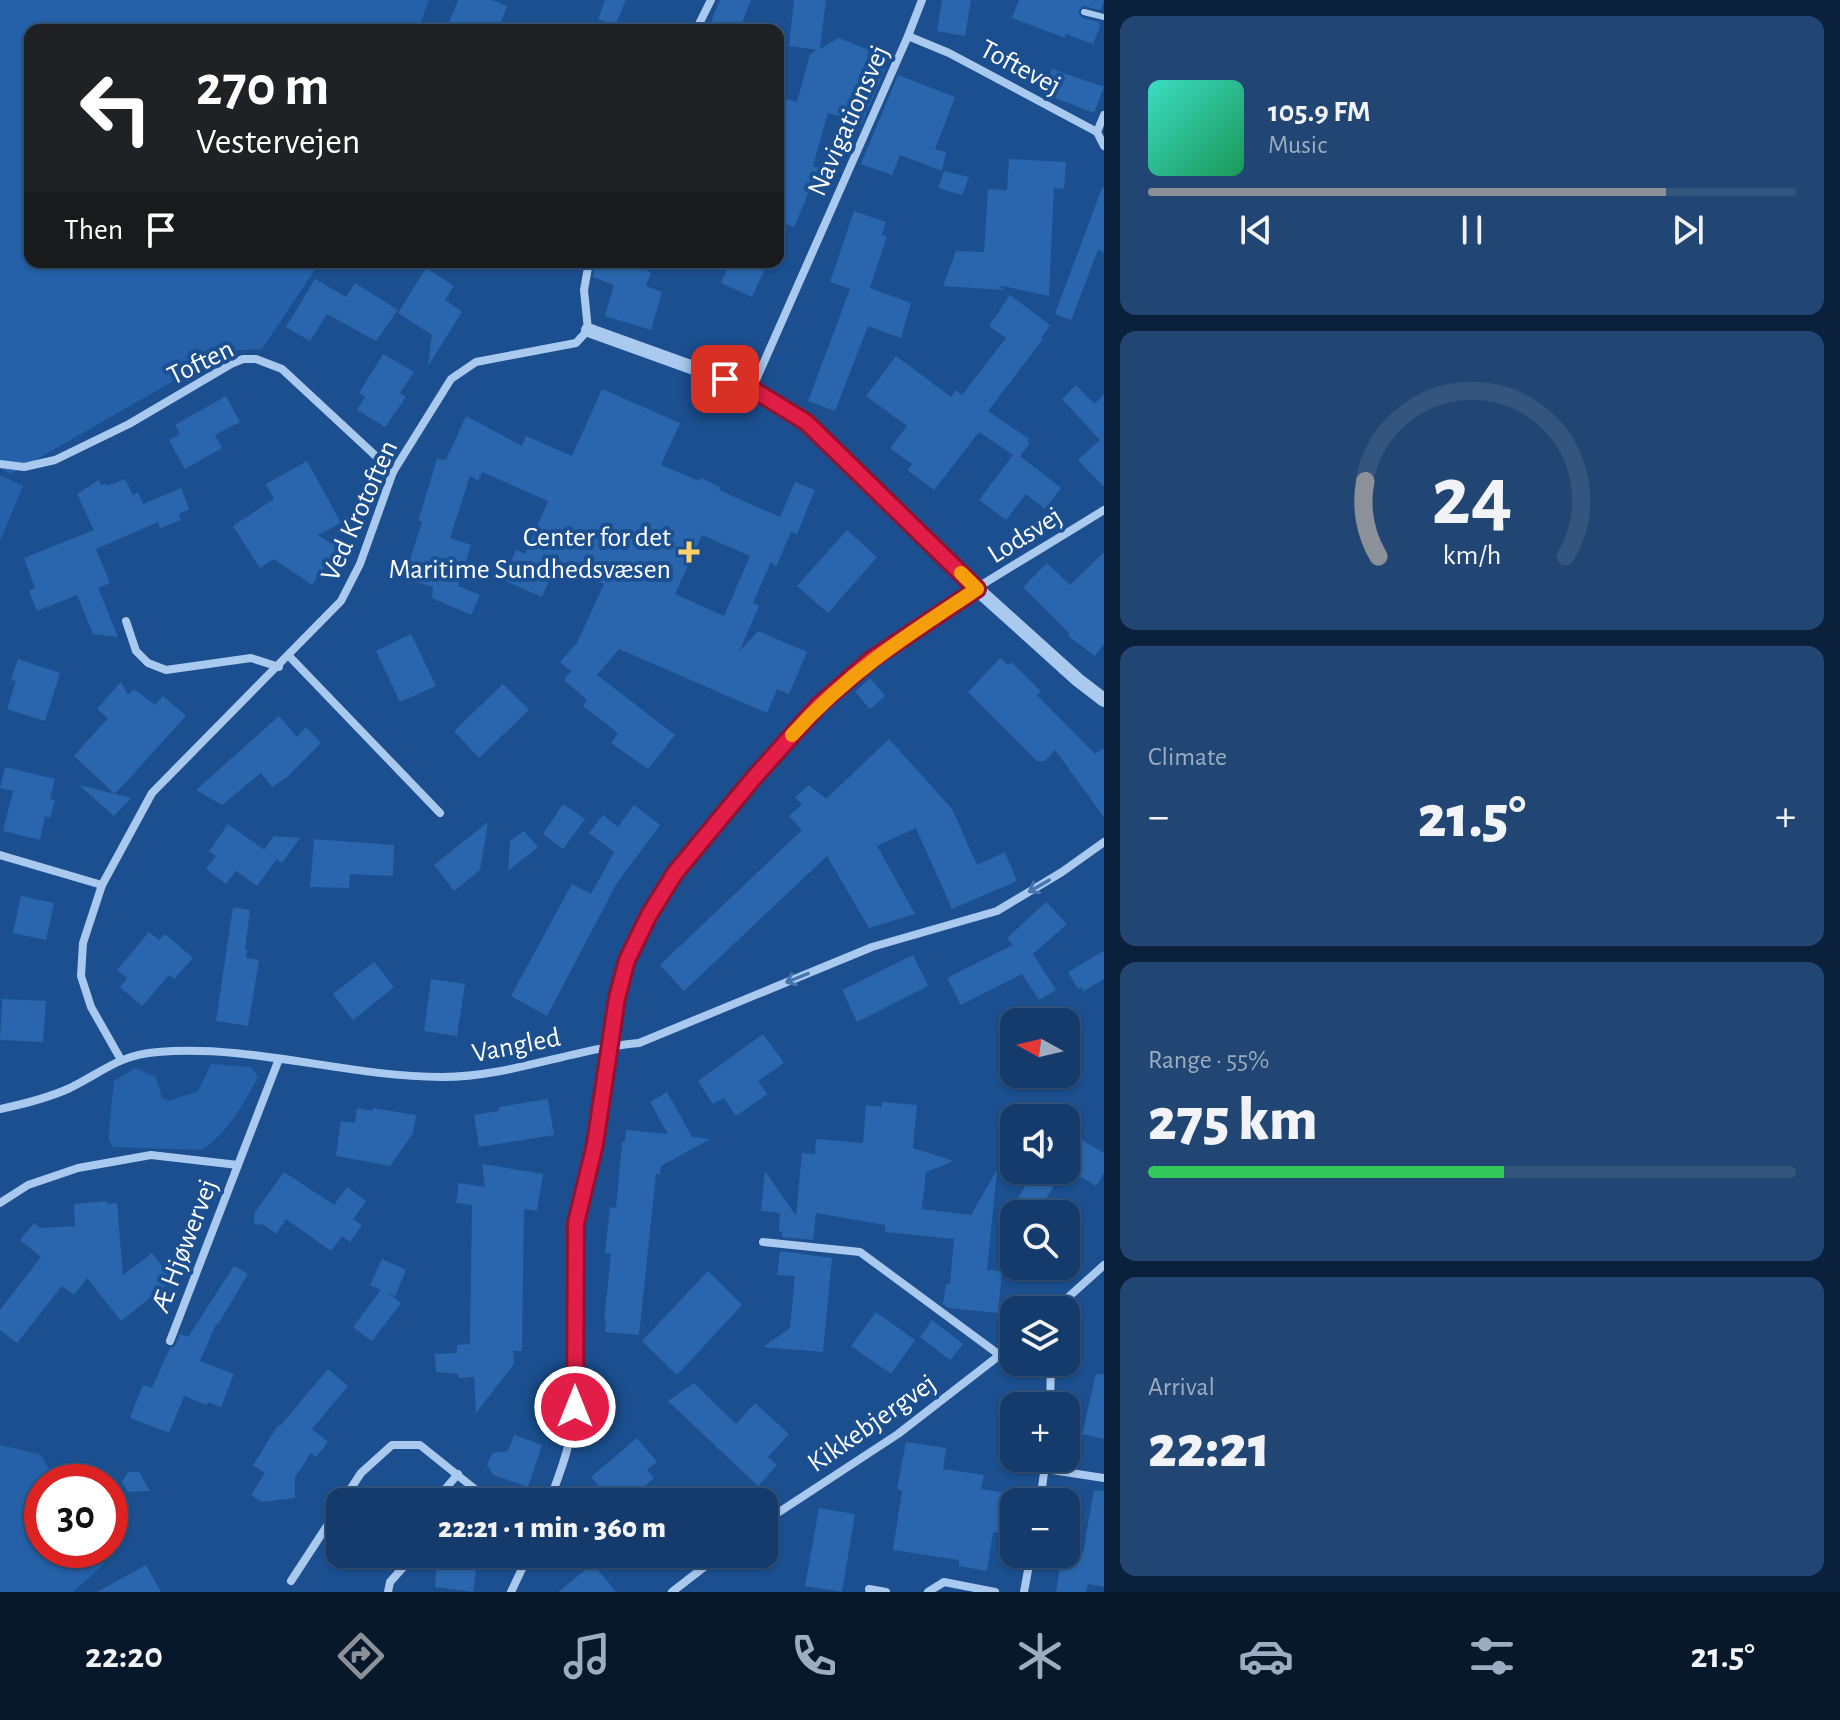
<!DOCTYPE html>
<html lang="en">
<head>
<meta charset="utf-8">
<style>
	:root { --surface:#143b6b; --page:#214673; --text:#f1f3f6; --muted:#9dadc1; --line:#33557e; --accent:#8c9099 }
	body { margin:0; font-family:"Alegreya Sans",sans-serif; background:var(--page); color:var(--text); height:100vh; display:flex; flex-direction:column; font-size:30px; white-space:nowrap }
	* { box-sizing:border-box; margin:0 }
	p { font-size:26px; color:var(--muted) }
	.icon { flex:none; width:44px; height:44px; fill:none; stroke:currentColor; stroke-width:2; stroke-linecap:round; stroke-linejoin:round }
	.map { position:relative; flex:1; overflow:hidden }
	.details { display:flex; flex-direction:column; gap:16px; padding:16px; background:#0b203b; width:736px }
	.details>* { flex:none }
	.hud { position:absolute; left:24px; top:24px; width:760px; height:244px; border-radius:16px; box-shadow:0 2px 6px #0004,0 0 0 2px var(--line); background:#202124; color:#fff; overflow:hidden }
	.needle { width:52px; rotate:278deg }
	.tools { position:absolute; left:1000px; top:1008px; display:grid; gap:16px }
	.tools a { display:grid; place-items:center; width:80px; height:80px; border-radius:16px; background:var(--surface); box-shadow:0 2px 6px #0004,0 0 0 2px var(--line); font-size:40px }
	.speed { position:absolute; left:24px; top:1464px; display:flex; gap:16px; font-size:40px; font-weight:700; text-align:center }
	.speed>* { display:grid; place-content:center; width:104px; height:104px; border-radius:50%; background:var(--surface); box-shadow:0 2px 6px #0004,0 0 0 2px var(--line); line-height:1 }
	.speed .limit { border:12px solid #d22; background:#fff; color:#111 }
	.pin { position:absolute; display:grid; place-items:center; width:68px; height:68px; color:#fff; margin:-34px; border-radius:16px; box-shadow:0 4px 12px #0006 }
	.me { position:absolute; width:88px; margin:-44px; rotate:0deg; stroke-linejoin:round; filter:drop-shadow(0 0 6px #0008) }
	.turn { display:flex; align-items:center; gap:28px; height:168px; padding:0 40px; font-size:36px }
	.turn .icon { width:104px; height:104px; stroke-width:2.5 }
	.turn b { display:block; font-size:56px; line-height:68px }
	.then { display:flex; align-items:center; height:76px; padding:0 40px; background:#0003; gap:16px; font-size:30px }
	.big { font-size:60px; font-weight:800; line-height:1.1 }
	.details .tile { flex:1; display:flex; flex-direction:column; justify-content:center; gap:12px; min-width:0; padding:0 28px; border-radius:16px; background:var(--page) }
	.details .dial { align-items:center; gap:0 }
	.dial svg { height:208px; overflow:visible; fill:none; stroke:var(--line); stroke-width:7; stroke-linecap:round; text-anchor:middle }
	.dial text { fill:var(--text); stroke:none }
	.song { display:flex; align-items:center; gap:24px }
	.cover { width:96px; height:96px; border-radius:12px; background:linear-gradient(135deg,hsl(170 70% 55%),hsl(150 70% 35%)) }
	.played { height:8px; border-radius:4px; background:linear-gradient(90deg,var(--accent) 80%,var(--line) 80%) }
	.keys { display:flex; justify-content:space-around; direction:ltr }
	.heat { display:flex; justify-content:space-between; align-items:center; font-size:44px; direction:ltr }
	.charge { height:12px; border-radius:6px; background:linear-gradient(90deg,#34c759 55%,var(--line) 0) }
	.trip { position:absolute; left:326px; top:1488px; width:452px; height:80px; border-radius:16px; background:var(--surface); box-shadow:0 2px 6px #0004,0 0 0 2px var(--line); font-weight:800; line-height:80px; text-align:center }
	.menu { display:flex; height:128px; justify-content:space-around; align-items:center; background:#08182b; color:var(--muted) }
	.menu .icon { width:56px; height:56px }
	.menu .active { color:var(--accent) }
	.menu b { font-size:36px; color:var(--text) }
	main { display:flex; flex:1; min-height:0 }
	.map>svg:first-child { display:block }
	.green { fill:#2461a8 }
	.building { fill:#2a66ad; fill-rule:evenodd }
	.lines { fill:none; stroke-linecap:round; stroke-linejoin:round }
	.service { stroke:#a9c9ee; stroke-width:6 }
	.minor { stroke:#a9c9ee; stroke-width:8 }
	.tertiary { stroke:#a9c9ee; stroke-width:14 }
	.oneway { stroke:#4674ac }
	.route-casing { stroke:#92132f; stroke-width:20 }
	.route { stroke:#e11d48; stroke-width:14 }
	.slow { stroke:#f59e0b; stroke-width:14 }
	.poi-dot { fill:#ffd166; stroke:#1b4f8f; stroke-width:3 }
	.labels { text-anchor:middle; stroke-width:8; stroke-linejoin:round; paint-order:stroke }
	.street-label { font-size:28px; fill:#fff; stroke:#1b4f8f }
	.poi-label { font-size:28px; fill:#fff; stroke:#1b4f8f; text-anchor:end }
</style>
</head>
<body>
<main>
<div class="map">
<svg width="1104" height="1592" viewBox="0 0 1104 1592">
	<rect width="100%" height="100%" fill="#1b4f8f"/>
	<g class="green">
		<path d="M0,0H429L418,30H30V262H320L262,349L226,351L11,474L0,468Z"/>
		<path d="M0,475L23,486L0,541Z"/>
		<path d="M211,1064L251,1067L258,1077C243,1105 229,1131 202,1150L113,1147L108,1139L114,1081L135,1068L156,1077L162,1098L169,1101L198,1091Z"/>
		<path d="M0,1445L40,1454L57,1482H42V1550H96L104,1564L73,1592H0Z"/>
	</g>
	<g class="building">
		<path d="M458,0H492L507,6L498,30H446Z"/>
		<path d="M605,0H626L615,26L598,19Z"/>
		<path d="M720,0H751L739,30H708Z"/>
		<path d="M794,0H826L820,49L839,38L869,50L867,56L875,59L872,65L885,70L862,123L828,113L813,166L819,168L794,227L778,221V130L787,99L797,102L810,54L817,50L789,46Z"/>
		<path d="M942,0H971L965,36L937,31Z"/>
		<path d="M1019,0H1104L1101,10L1083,6L1078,11L1082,18L1099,22L1100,27L1093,44L1066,34L1065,38L1012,18Z"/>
		<path d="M1052,69L1104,87L1094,113L1055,98L1057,93L1045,89Z"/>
		<path d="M898,75L955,97L935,149L946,152L942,171L900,155L892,175L861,164Z"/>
		<path d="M1009,159L1066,162L1064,189L1054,188L1049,296L998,285L1004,290L943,286L956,251L984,252L988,189L1007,190Z"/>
		<path d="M944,171L969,177L962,195L938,188Z"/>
		<path d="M1102,188H1104V252L1098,250L1071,320L1055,314Z"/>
		<path d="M854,211L886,222L882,235L887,236L870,288L911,303L901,338L868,326L835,411L808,401L850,289L830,282Z"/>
		<path d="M596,262H640L638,267L651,272L646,286L662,292L651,330L605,316L614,285L593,277Z"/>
		<path d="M730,262H768L752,297L721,283Z"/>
		<path d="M426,268L454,286L445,300L462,312L428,366L432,335L398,313Z"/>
		<path d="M315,279L346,297L355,283L398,310L376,341L327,314L310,341L286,327Z"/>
		<path d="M1010,295L1050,325L1041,338L1043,339L988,411L1029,439L1027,441L1030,443L1020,456L1061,488L1045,509L1026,494L1006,520L979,500L1013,455L979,432L934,490L907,470L912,464L890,448L907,426L866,396L896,356L951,397L956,390L962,395L1006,338L989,326Z"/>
		<path d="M383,354L414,372L400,393L406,397L385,427L357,410L365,397L359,393Z"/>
		<path d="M1076,385L1094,404L1104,394V487L1078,460L1100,440L1062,399Z"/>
		<path d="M602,389L680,423L661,465L699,481L701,478L720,487L719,490L780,517L795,482L815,490L797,534L791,532L776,567L771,562L753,603L759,606L739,652L758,631L807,652L789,694L777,689L767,713L619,649L597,675L675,735L648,769L611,743L618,733L583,706L587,700L564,680L571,671L560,662L577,643L604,584L556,564L542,597L503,580L516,550L525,554L548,501L482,472L478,481L470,476L450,538L471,545L458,586L480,595L471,615L432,598L433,587L404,578L422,522L418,521L437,459L446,460L466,416L522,446L526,436L572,456ZM702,535L750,556L724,616L675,594Z"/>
		<path d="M226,396L240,422L215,435L222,448L185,469L169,440L180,434L175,425Z"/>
		<path d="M307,461L341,523L318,535L338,548L312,585L274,559L260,568L233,526L274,499L266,484Z"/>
		<path d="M125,479L133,495L138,492L143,504L181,488L189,509L179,514L181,520L160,528L158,522L96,549L110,583L98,588L118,637L93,634L77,595L37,611L29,591L35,588L24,558L94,530L77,494L99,480L101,485L106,484L107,486Z"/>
		<path d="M847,530L877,557L828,613L797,586Z"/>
		<path d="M1104,552V644L1095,656L1068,636L1069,633L1023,587L1047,563L1070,585Z"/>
		<path d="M411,634L436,686L400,702L376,651Z"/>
		<path d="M1000,658L1008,665L1011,662L1041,691L1037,695L1095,754L1104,748V817L1055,750L1045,761H1037L968,692Z"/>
		<path d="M18,659L60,673L45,721L7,709L16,681L11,680Z"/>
		<path d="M870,678L885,696L870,709L855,692Z"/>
		<path d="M121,682L128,695L134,689L155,705L163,696L186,716L115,794L74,756L108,718L97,709Z"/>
		<path d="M503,684L529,710L479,758L454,731Z"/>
		<path d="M279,716L297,737L306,727L321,743L287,777L272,787L261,773L222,805L196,790Z"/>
		<path d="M889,739L952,809L977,865L1005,852L1017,881L952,909L916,828L877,846L915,914L869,928L827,856L684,991L660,965L802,830L789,816L802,805L795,797L809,785L826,799Z"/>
		<path d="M5,767L55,779L50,799L55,800L50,818L45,816L40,840L3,831L13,791L0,788Z"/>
		<path d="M79,785L131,798L114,816Z"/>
		<path d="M563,804L585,819L563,849L543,834Z"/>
		<path d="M634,805L660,825L617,883L547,1016L511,996L572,884L591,894L614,852L589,833L603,815L618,827Z"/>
		<path d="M488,822L480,870L454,891L434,865Z"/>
		<path d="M228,824L277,859L257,886L236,871L226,884L206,869L216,856L209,851Z"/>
		<path d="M524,831L538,847L508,871L510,841Z"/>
		<path d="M274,836L300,838L282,863L264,850Z"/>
		<path d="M314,839L394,845L393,876L350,874L349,888L310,887Z"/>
		<path d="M21,896L54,903L46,940L13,933Z"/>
		<path d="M1046,902L1067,924L1033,954L1056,990L1039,1000L1022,974L961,1005L947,978L1013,945L1007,938Z"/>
		<path d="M233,907L250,910L245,950H247L246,958L259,960L248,1026L216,1021Z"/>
		<path d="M149,932L159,940L165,934L193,958L174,979L169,975L142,1006L120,987L127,978L117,970Z"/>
		<path d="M1104,951V979L1084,991L1082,987L1078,989L1068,972Z"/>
		<path d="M913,955L928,986L857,1022L842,990Z"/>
		<path d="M374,962L394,987L353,1020L333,994Z"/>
		<path d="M431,979L465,984L457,1036L424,1031Z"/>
		<path d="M2,999L46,1001L43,1042L0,1040Z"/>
		<path d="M763,1034L784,1063L758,1081L767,1094L736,1116L724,1098L713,1104L698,1081Z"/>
		<path d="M667,1092L692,1137L710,1139L661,1166L660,1174H656L639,1335L605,1332L606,1322L604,1321L611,1254L605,1253L610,1207L616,1208L622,1142H625L626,1130L668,1134L650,1102Z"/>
		<path d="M548,1099L554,1135L479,1147L474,1115L499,1111V1107Z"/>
		<path d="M882,1102L917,1105L913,1148L954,1161L926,1172L922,1209L971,1215L997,1170L987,1270L1002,1271L998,1313L948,1308L943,1304L946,1284H950L954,1239L885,1232V1225L816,1213L813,1240L782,1237V1232H779L780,1213L761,1211L765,1171L796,1216L802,1153L815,1154L816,1139L863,1143L866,1105L882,1107Z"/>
		<path d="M357,1108L373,1111V1108L416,1115L413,1133L390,1166L336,1156L341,1121L355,1123Z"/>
		<path d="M1066,1131L1104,1153V1173L1096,1186L1066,1168Z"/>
		<path d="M482,1164L543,1174L537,1211L524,1209L522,1351H513L514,1364L476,1413L474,1377L459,1378L458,1374L436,1372L435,1354L457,1353V1345L470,1344L472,1205L456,1203L459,1183L485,1187Z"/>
		<path d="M1035,1170H1063L1037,1214H1008Z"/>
		<path d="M284,1172L334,1205L347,1187L366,1201L353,1219L362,1225L350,1242L342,1236L331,1251L286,1219L276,1234L264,1225L254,1224L255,1212Z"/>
		<path d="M107,1201V1204L117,1203L123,1275L152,1253L173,1280L121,1321L87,1278L74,1295L62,1286L17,1343L0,1330V1310L41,1257L20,1240L34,1223L40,1228L75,1226L74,1204Z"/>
		<path d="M780,1251L832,1258L823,1352L763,1347L790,1328L795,1276L777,1275Z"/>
		<path d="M382,1259L406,1270L395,1296L387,1292L401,1303L372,1341L353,1327L381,1290L370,1285Z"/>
		<path d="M234,1266L248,1274L218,1324H216L200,1361L234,1374L221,1407L208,1402L207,1405L184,1396L169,1433L130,1418L143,1385L152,1388L170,1348L175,1346L180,1334L188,1337Z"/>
		<path d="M708,1271L742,1305L677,1375L642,1341Z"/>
		<path d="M876,1312L915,1340L891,1374L851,1346Z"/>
		<path d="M932,1320L963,1344L950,1360L920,1337Z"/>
		<path d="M328,1369L348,1386L312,1429L328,1442L316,1457L311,1453L295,1477V1498L262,1502L251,1495L265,1473L253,1465L278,1425L280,1426Z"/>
		<path d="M1096,1374H1104V1439L1082,1434Z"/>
		<path d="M694,1383L736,1424L755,1403L789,1434L768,1457L777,1465L758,1486L668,1401Z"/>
		<path d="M514,1435L542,1445L528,1487L494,1475L487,1466L492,1453L508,1451Z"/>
		<path d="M637,1438L657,1462L647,1470L654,1478L636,1493L643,1502H613L591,1477Z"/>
		<path d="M906,1442L946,1448L943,1469L984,1475L981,1489L1014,1494L1007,1534L993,1532L987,1571L959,1566V1560L893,1550L902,1491L897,1489Z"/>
		<path d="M128,1472H139L150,1491L128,1492L122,1482Z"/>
		<path d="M1094,1490L1104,1491V1587L1088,1584L1086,1592H1056L1062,1554H1066V1550L1083,1553Z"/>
		<path d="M819,1508L855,1514L842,1592L805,1586Z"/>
		<path d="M438,1554H478L473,1592L435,1587Z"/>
		<path d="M593,1564L616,1592H558Z"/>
		<path d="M146,1565L161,1592H97Z"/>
	</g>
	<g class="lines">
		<path class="service" d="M1084,12L1104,17"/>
		<g class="minor">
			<path d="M696,30L711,0"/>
			<path d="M908,36L949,53L1097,132L1104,146"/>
			<path d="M1097,132L1104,115"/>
			<path d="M752,389L908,36L922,0"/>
			<path d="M0,464L24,467L55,460L129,424L231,364L243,359H256L282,369L393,472"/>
			<path d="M126,621L136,651L148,663L166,670L251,658L279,667"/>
			<path d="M289,656L440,813"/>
			<path d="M0,855L102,885"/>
			<path d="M120,1058L91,1007L81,976L83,943L102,885L152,793L341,601L360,564L393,472L451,379L476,362L576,343L588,330L584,290L589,262"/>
			<path d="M0,1109C24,1104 48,1098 70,1088C103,1072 118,1055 158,1052C253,1044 347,1077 442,1077C510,1077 572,1049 639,1043L872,947L997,911L1062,872L1104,842"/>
			<path d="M0,1203L28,1185L78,1168L151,1155L238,1165L279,1059"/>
			<path d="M763,1242L860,1252L1001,1356"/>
			<path d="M1054,1310L1104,1265"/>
			<path d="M170,1341L238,1165"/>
			<path d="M1050,1406L1051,1362"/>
			<path d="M1045,1469L1104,1478"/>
			<path d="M342,1502L361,1473L392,1445H420L491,1502"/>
			<path d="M434,1502L458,1474"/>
			<path d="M549,1502C561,1471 572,1441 575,1408C581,1347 570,1285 576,1224C578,1196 591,1169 596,1141C606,1082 606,1018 627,961C647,906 684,862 720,818C767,762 814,703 872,659C945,604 1027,558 1104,510"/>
			<path d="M1040,1502L1046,1458"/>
			<path d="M764,1522L898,1434L1014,1344"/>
			<path d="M291,1581L340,1506"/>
			<path d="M869,1589L886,1592"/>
			<path d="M388,1592L390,1582L415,1554"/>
			<path d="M511,1592L529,1554"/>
			<path d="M672,1592L721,1554"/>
			<path d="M928,1592L944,1582L995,1592"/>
			<path d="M1024,1592L1031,1554"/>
		</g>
		<path class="tertiary" d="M588,330L752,389L806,422L977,589L1078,680L1104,700"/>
	</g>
	<defs><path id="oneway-shaft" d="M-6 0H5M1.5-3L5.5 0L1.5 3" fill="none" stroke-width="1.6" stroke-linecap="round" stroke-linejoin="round" transform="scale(2)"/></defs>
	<g class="oneway">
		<use href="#oneway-shaft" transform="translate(1039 886) rotate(150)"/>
		<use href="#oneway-shaft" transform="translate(797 978) rotate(158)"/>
	</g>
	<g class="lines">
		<g class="route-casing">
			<path id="route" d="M575,1407L576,1223L595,1144L617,998L627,960L649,915L675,873L752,780L819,705L872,659L977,589L806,422L752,389L725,379"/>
		</g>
		<use href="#route" class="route"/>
		<path class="slow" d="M792,735C849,672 907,635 977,589L961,573"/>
	</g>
	<path class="poi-dot" d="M685 540h8v8h8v8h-8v8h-8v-8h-8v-8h8z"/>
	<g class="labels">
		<g class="street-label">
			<text transform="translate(1021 66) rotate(28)" y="10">Toftevej</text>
			<text transform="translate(847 120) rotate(-66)" y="10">Navigationsvej</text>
			<text transform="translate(200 361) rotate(-26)" y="10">Toften</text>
			<text transform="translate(358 510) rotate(-66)" y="10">Ved Krotoften</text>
			<text transform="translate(1024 534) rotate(-32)" y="10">Lodsvej</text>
			<text transform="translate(516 1044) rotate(-11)" y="10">Vangled</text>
			<text transform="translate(183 1245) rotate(-69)" y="10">Æ Hjøwervej</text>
			<text transform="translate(871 1422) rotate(-35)" y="10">Kikkebjergvej</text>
		</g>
		<g class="poi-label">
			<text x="671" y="546">Center for det<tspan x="671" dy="32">Maritime Sundhedsvæsen</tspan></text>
		</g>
	</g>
</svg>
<div class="tools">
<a><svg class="needle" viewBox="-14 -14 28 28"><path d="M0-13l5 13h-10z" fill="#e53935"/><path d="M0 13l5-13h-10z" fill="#9dadc1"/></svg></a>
<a><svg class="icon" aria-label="sound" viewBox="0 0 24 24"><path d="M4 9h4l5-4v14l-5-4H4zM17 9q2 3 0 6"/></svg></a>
<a><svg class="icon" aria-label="search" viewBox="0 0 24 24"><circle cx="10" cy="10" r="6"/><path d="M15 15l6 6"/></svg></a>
<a><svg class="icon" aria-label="layers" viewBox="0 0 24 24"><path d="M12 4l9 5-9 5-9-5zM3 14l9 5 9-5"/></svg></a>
<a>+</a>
<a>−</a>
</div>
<div class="speed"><div class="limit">30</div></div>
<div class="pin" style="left:725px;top:379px;background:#d93025"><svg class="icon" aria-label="arrive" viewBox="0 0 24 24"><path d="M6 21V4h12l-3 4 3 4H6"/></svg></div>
<svg class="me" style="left:575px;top:1407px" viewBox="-20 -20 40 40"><circle r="17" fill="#e11d48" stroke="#fff" stroke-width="3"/><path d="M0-11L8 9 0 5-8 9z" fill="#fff"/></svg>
<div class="trip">22:21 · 1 min · 360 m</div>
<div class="hud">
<div class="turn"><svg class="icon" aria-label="left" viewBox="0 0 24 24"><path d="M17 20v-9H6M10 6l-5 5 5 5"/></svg><div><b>270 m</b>Vestervejen</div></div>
<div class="then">Then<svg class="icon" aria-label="arrive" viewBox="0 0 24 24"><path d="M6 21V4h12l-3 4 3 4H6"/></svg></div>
</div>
</div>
<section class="details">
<div class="tile">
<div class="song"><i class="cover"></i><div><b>105.9 FM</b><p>Music</p></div></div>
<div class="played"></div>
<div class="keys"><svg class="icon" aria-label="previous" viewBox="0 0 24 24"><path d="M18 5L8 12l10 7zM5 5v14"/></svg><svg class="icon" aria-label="pause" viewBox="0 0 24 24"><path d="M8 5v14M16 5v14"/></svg><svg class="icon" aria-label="next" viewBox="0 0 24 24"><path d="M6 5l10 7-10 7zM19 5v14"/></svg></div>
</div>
<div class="tile dial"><svg viewBox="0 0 100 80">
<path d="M14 69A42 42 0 1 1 86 69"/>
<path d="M14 69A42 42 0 0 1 9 40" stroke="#8c9099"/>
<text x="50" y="56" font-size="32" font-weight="700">24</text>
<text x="50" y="72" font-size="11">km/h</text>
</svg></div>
<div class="tile"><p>Climate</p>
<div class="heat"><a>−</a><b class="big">21.5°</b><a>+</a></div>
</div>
<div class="tile"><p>Range · 55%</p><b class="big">275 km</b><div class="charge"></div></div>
<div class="tile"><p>Arrival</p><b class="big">22:21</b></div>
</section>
</main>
<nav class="menu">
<b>22:20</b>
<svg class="icon active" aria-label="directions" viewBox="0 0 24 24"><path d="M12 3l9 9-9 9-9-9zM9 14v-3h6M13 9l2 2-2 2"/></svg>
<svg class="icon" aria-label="music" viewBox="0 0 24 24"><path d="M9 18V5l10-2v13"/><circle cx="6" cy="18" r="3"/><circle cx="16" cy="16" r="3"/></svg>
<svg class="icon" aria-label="phone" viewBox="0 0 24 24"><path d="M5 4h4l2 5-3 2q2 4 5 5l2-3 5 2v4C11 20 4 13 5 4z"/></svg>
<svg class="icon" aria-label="climate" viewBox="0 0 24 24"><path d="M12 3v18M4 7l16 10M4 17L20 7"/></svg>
<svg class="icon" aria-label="car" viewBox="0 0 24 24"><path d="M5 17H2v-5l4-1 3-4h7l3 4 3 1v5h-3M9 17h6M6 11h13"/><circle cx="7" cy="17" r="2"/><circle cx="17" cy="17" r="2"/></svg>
<svg class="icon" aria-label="filters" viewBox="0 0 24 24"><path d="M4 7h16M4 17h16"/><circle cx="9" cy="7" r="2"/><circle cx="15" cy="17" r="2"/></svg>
<b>21.5°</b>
</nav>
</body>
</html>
